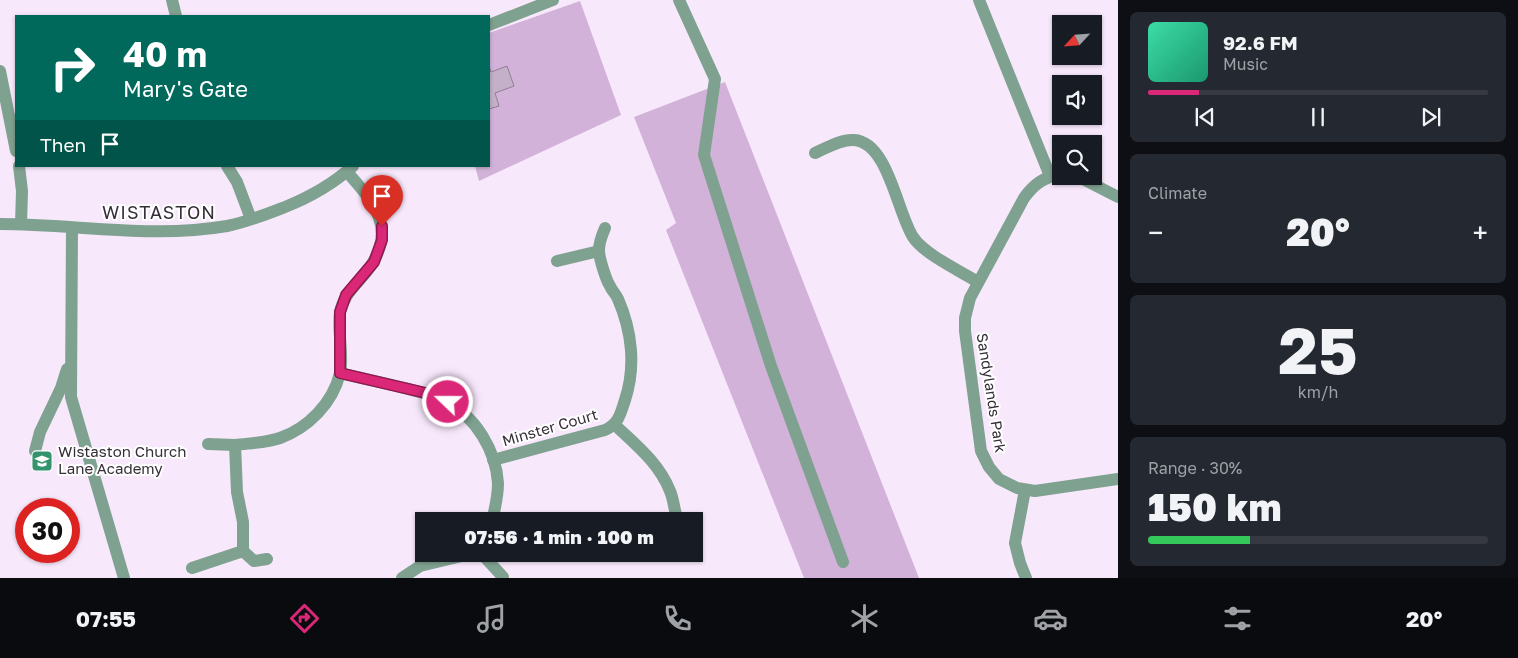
<!DOCTYPE html>
<html lang="en">
<head>
<meta charset="utf-8">
<style>
	:root { --surface:#171b24; --page:#242831; --text:#f1f3f6; --muted:#9ea1a6; --line:#363941; --accent:#db2777 }
	body { margin:0; font-family:"Golos Text",sans-serif; background:var(--page); color:var(--text); height:100vh; display:flex; flex-direction:column; font-size:19px; white-space:nowrap }
	* { box-sizing:border-box; margin:0 }
	p { font-size:16px; color:var(--muted) }
	.icon { flex:none; width:28px; height:28px; fill:none; stroke:currentColor; stroke-width:2; stroke-linecap:round; stroke-linejoin:round }
	.map { position:relative; flex:1; overflow:hidden }
	.side { display:flex; flex-direction:column; gap:12px; padding:12px; background:#0d0f14; width:400px }
	.side>* { flex:none }
	.top-card { position:absolute; left:15px; top:15px; width:475px; height:152px; border-radius:0px; box-shadow:0 1px 4px #0004; background:#00695c; color:#fff; overflow:hidden }
	.needle { width:32px; rotate:244deg }
	.tools { position:absolute; left:1052px; top:15px; display:grid; gap:10px }
	.tools a { display:grid; place-items:center; width:50px; height:50px; border-radius:0px; background:var(--surface); box-shadow:0 1px 4px #0004; font-size:25px }
	.speed { position:absolute; left:15px; top:498px; display:flex; gap:10px; font-size:25px; font-weight:700; text-align:center }
	.speed>* { display:grid; place-content:center; width:65px; height:65px; border-radius:50%; background:var(--surface); box-shadow:0 1px 4px #0004; line-height:1 }
	.speed .limit { border:8px solid #d22; background:#fff; color:#111 }
	.pin { position:absolute; display:grid; place-items:center; width:42px; height:42px; color:#fff; margin:-51px -21px; border-radius:50% 50% 50% 0; rotate:-45deg; box-shadow:0 0 5px #0007 }
	.pin .icon { rotate:45deg }
	.me { position:absolute; width:55px; margin:-28px; rotate:292deg; stroke-linejoin:round; filter:drop-shadow(0 0 4px #0008) }
	.turn { display:flex; align-items:center; gap:18px; height:105px; padding:0 25px; font-size:22px }
	.turn .icon { width:65px; height:65px; stroke-width:2.5 }
	.turn b { display:block; font-size:35px; line-height:42px }
	.then { display:flex; align-items:center; height:48px; padding:0 25px; background:#0003; gap:10px; font-size:19px }
	.big { font-size:38px; font-weight:800; line-height:1.1 }
	.side .card { flex:1; display:flex; flex-direction:column; justify-content:center; gap:8px; min-width:0; padding:0 18px; border-radius:8px; background:var(--page) }
	.side .dial { align-items:center; gap:0 }
	.dial b { font-size:65px; line-height:1 }
	.song { display:flex; align-items:center; gap:15px }
	.cover { width:60px; height:60px; border-radius:8px; background:linear-gradient(135deg,hsl(160 70% 55%),hsl(160 70% 35%)) }
	.played { height:5px; border-radius:2px; background:linear-gradient(90deg,var(--accent) 15%,var(--line) 15%) }
	.keys { display:flex; justify-content:space-around; direction:ltr }
	.heat { display:flex; justify-content:space-between; align-items:center; font-size:28px; direction:ltr }
	.charge { height:8px; border-radius:4px; background:linear-gradient(90deg,#34c759 30%,var(--line) 0) }
	.trip { position:absolute; left:415px; top:512px; width:288px; height:50px; border-radius:0px; background:var(--surface); box-shadow:0 1px 4px #0004; font-weight:800; line-height:50px; text-align:center }
	.tab-bar { display:flex; height:80px; justify-content:space-around; align-items:center; background:#090b0e; color:var(--muted) }
	.tab-bar .icon { width:35px; height:35px }
	.tab-bar .selected { color:var(--accent) }
	.tab-bar b { font-size:22px; color:var(--text) }
	main { display:flex; flex:1; min-height:0 }
	.map>svg:first-child { display:block }
	.green { fill:#d2b2d9 }
	.building { fill:#c4b0c8; stroke:#917e95 }
	.lines { fill:none; stroke-linecap:round; stroke-linejoin:round }
	.minor { stroke:#7fa18f; stroke-width:12 }
	.route-casing { stroke:#8e194d; stroke-width:12 }
	.route { stroke:#db2777; stroke-width:9 }
	.labels { text-anchor:middle; stroke-width:4; stroke-linejoin:round; paint-order:stroke }
	.street-label { font-size:15px; fill:#362e38; stroke:#fff }
	.poi-label { font-size:15px; fill:#362e38; stroke:#fff; text-anchor:start }
	.quarter-label { font-size:18px; letter-spacing:1px; fill:#362e38; stroke:#fff }
</style>
</head>
<body>
<main>
<div class="map">
<svg width="1118" height="578" viewBox="0 0 1118 578">
	<rect width="100%" height="100%" fill="#f8e8fc"/>
	<g class="green">
		<path d="M580,1L621,115L479,181L475,166H489V33Z"/>
		<path d="M725,82L919,578H804L666,230L676,223L634,117Z"/>
	</g>
	<path class="building" d="M489,66L491,72L507,66L514,86L495,93L499,106L489,109Z"/>
	<g class="lines">
		<g class="minor">
			<path d="M172,0L176,16"/>
			<path d="M679,0L715,79L704,155L771,366L843,562"/>
			<path d="M979,0L1050,176"/>
			<path d="M489,25L553,0"/>
			<path d="M0,71L16,151"/>
			<path d="M815,153C826,148 841,139 854,140C888,142 897,212 913,237C924,254 960,271 978,282"/>
			<path d="M19,166L22,191L21,224"/>
			<path d="M227,166L237,182L251,219"/>
			<path d="M1061,174C1044,177 1034,184 1024,198L970,298L965,318V331L981,451L989,467L999,479L1017,488L1035,491L1118,479"/>
			<path d="M1077,176L1118,197"/>
			<path d="M0,224C76,224 151,239 227,226C247,222 267,214 285,207C310,197 333,184 353,166"/>
			<path d="M72,228L71,397L124,578"/>
			<path d="M557,261L599,251"/>
			<path d="M340,373C360,378 380,382 400,387C416,391 432,394 447,402C476,417 496,451 498,483C498,496 495,509 492,521"/>
			<path d="M615,425C636,445 659,463 670,491C674,500 674,511 678,521"/>
			<path d="M208,444L235,445"/>
			<path d="M35,451L40,432L61,388L67,369"/>
			<path d="M493,460L605,430C619,423 620,415 625,400C636,367 632,331 618,299C616,294 612,291 610,286C606,280 599,258 599,250C599,242 602,235 605,228"/>
			<path d="M1025,490L1015,543L1020,563L1026,578"/>
			<path d="M694,549L697,554"/>
			<path d="M482,554L503,577"/>
			<path d="M267,559L254,561L243,551V522L237,492L235,445C250,443 266,443 280,438C308,428 333,403 340,373C344,353 337,332 340,312C344,294 356,285 367,271C398,231 375,203 347,172"/>
			<path d="M192,568L243,551"/>
			<path d="M402,578L420,566L470,554"/>
		</g>
	</g>
	<g class="lines">
		<g class="route-casing">
			<path id="route" d="M382,226V240L374,262L346,295L340,312V373L430,394L448,402"/>
		</g>
		<use href="#route" class="route"/>
	</g>
	<defs>
		<g id="school-square" transform="scale(1.125)"><rect x="-9" y="-9" width="18" height="18" rx="4" fill="#34936c" stroke="#fff"/><path d="M0-5L7-2L0 1L-7-2ZM-4 1L0 2.5L4 1V4Q0 6-4 4Z" fill="#fff"/></g>
	</defs>
	<g fill-rule="evenodd">
		<use href="#school-square" x="42" y="461"/>
	</g>
	<g class="labels">
		<g class="street-label">
			<text transform="translate(991 393) rotate(81)" y="5">Sandylands Park</text>
			<text transform="translate(550 428) rotate(-16)" y="5">Minster Court</text>
		</g>
		<g class="poi-label">
			<text x="58" y="457">Wistaston Church<tspan x="58" dy="17">Lane Academy</tspan></text>
		</g>
		<g class="quarter-label">
			<text x="159" y="219">WISTASTON</text>
		</g>
	</g>
</svg>
<div class="tools">
<a><svg class="needle" viewBox="-14 -14 28 28"><path d="M0-13l5 13h-10z" fill="#e53935"/><path d="M0 13l5-13h-10z" fill="#9ea1a6"/></svg></a>
<a><svg class="icon" aria-label="sound" viewBox="0 0 24 24"><path d="M4 9h4l5-4v14l-5-4H4zM17 9q2 3 0 6"/></svg></a>
<a><svg class="icon" aria-label="search" viewBox="0 0 24 24"><circle cx="10" cy="10" r="6"/><path d="M15 15l6 6"/></svg></a>
</div>
<div class="speed"><div class="limit">30</div></div>
<div class="pin" style="left:382px;top:226px;background:#d93025"><svg class="icon" aria-label="arrive" viewBox="0 0 24 24"><path d="M6 21V4h12l-3 4 3 4H6"/></svg></div>
<svg class="me" style="left:448px;top:402px" viewBox="-20 -20 40 40"><circle r="17" fill="#db2777" stroke="#fff" stroke-width="3"/><path d="M0-11L8 9 0 5-8 9z" fill="#fff"/></svg>
<div class="trip">07:56 · 1 min · 100 m</div>
<div class="top-card">
<div class="turn"><svg class="icon" aria-label="right" viewBox="0 0 24 24"><path d="M7 20v-9h11M14 6l5 5-5 5"/></svg><div><b>40 m</b>Mary's Gate</div></div>
<div class="then">Then<svg class="icon" aria-label="arrive" viewBox="0 0 24 24"><path d="M6 21V4h12l-3 4 3 4H6"/></svg></div>
</div>
</div>
<section class="side">
<div class="card">
<div class="song"><i class="cover"></i><div><b>92.6 FM</b><p>Music</p></div></div>
<div class="played"></div>
<div class="keys"><svg class="icon" aria-label="previous" viewBox="0 0 24 24"><path d="M18 5L8 12l10 7zM5 5v14"/></svg><svg class="icon" aria-label="pause" viewBox="0 0 24 24"><path d="M8 5v14M16 5v14"/></svg><svg class="icon" aria-label="next" viewBox="0 0 24 24"><path d="M6 5l10 7-10 7zM19 5v14"/></svg></div>
</div>
<div class="card"><p>Climate</p>
<div class="heat"><a>−</a><b class="big">20°</b><a>+</a></div>
</div>
<div class="card dial"><b>25</b><p>km/h</p></div>
<div class="card"><p>Range · 30%</p><b class="big">150 km</b><div class="charge"></div></div>
</section>
</main>
<nav class="tab-bar">
<b>07:55</b>
<svg class="icon selected" aria-label="directions" viewBox="0 0 24 24"><path d="M12 3l9 9-9 9-9-9zM9 14v-3h6M13 9l2 2-2 2"/></svg>
<svg class="icon" aria-label="music" viewBox="0 0 24 24"><path d="M9 18V5l10-2v13"/><circle cx="6" cy="18" r="3"/><circle cx="16" cy="16" r="3"/></svg>
<svg class="icon" aria-label="phone" viewBox="0 0 24 24"><path d="M5 4h4l2 5-3 2q2 4 5 5l2-3 5 2v4C11 20 4 13 5 4z"/></svg>
<svg class="icon" aria-label="climate" viewBox="0 0 24 24"><path d="M12 3v18M4 7l16 10M4 17L20 7"/></svg>
<svg class="icon" aria-label="car" viewBox="0 0 24 24"><path d="M5 17H2v-5l4-1 3-4h7l3 4 3 1v5h-3M9 17h6M6 11h13"/><circle cx="7" cy="17" r="2"/><circle cx="17" cy="17" r="2"/></svg>
<svg class="icon" aria-label="filters" viewBox="0 0 24 24"><path d="M4 7h16M4 17h16"/><circle cx="9" cy="7" r="2"/><circle cx="15" cy="17" r="2"/></svg>
<b>20°</b>
</nav>
</body>
</html>
